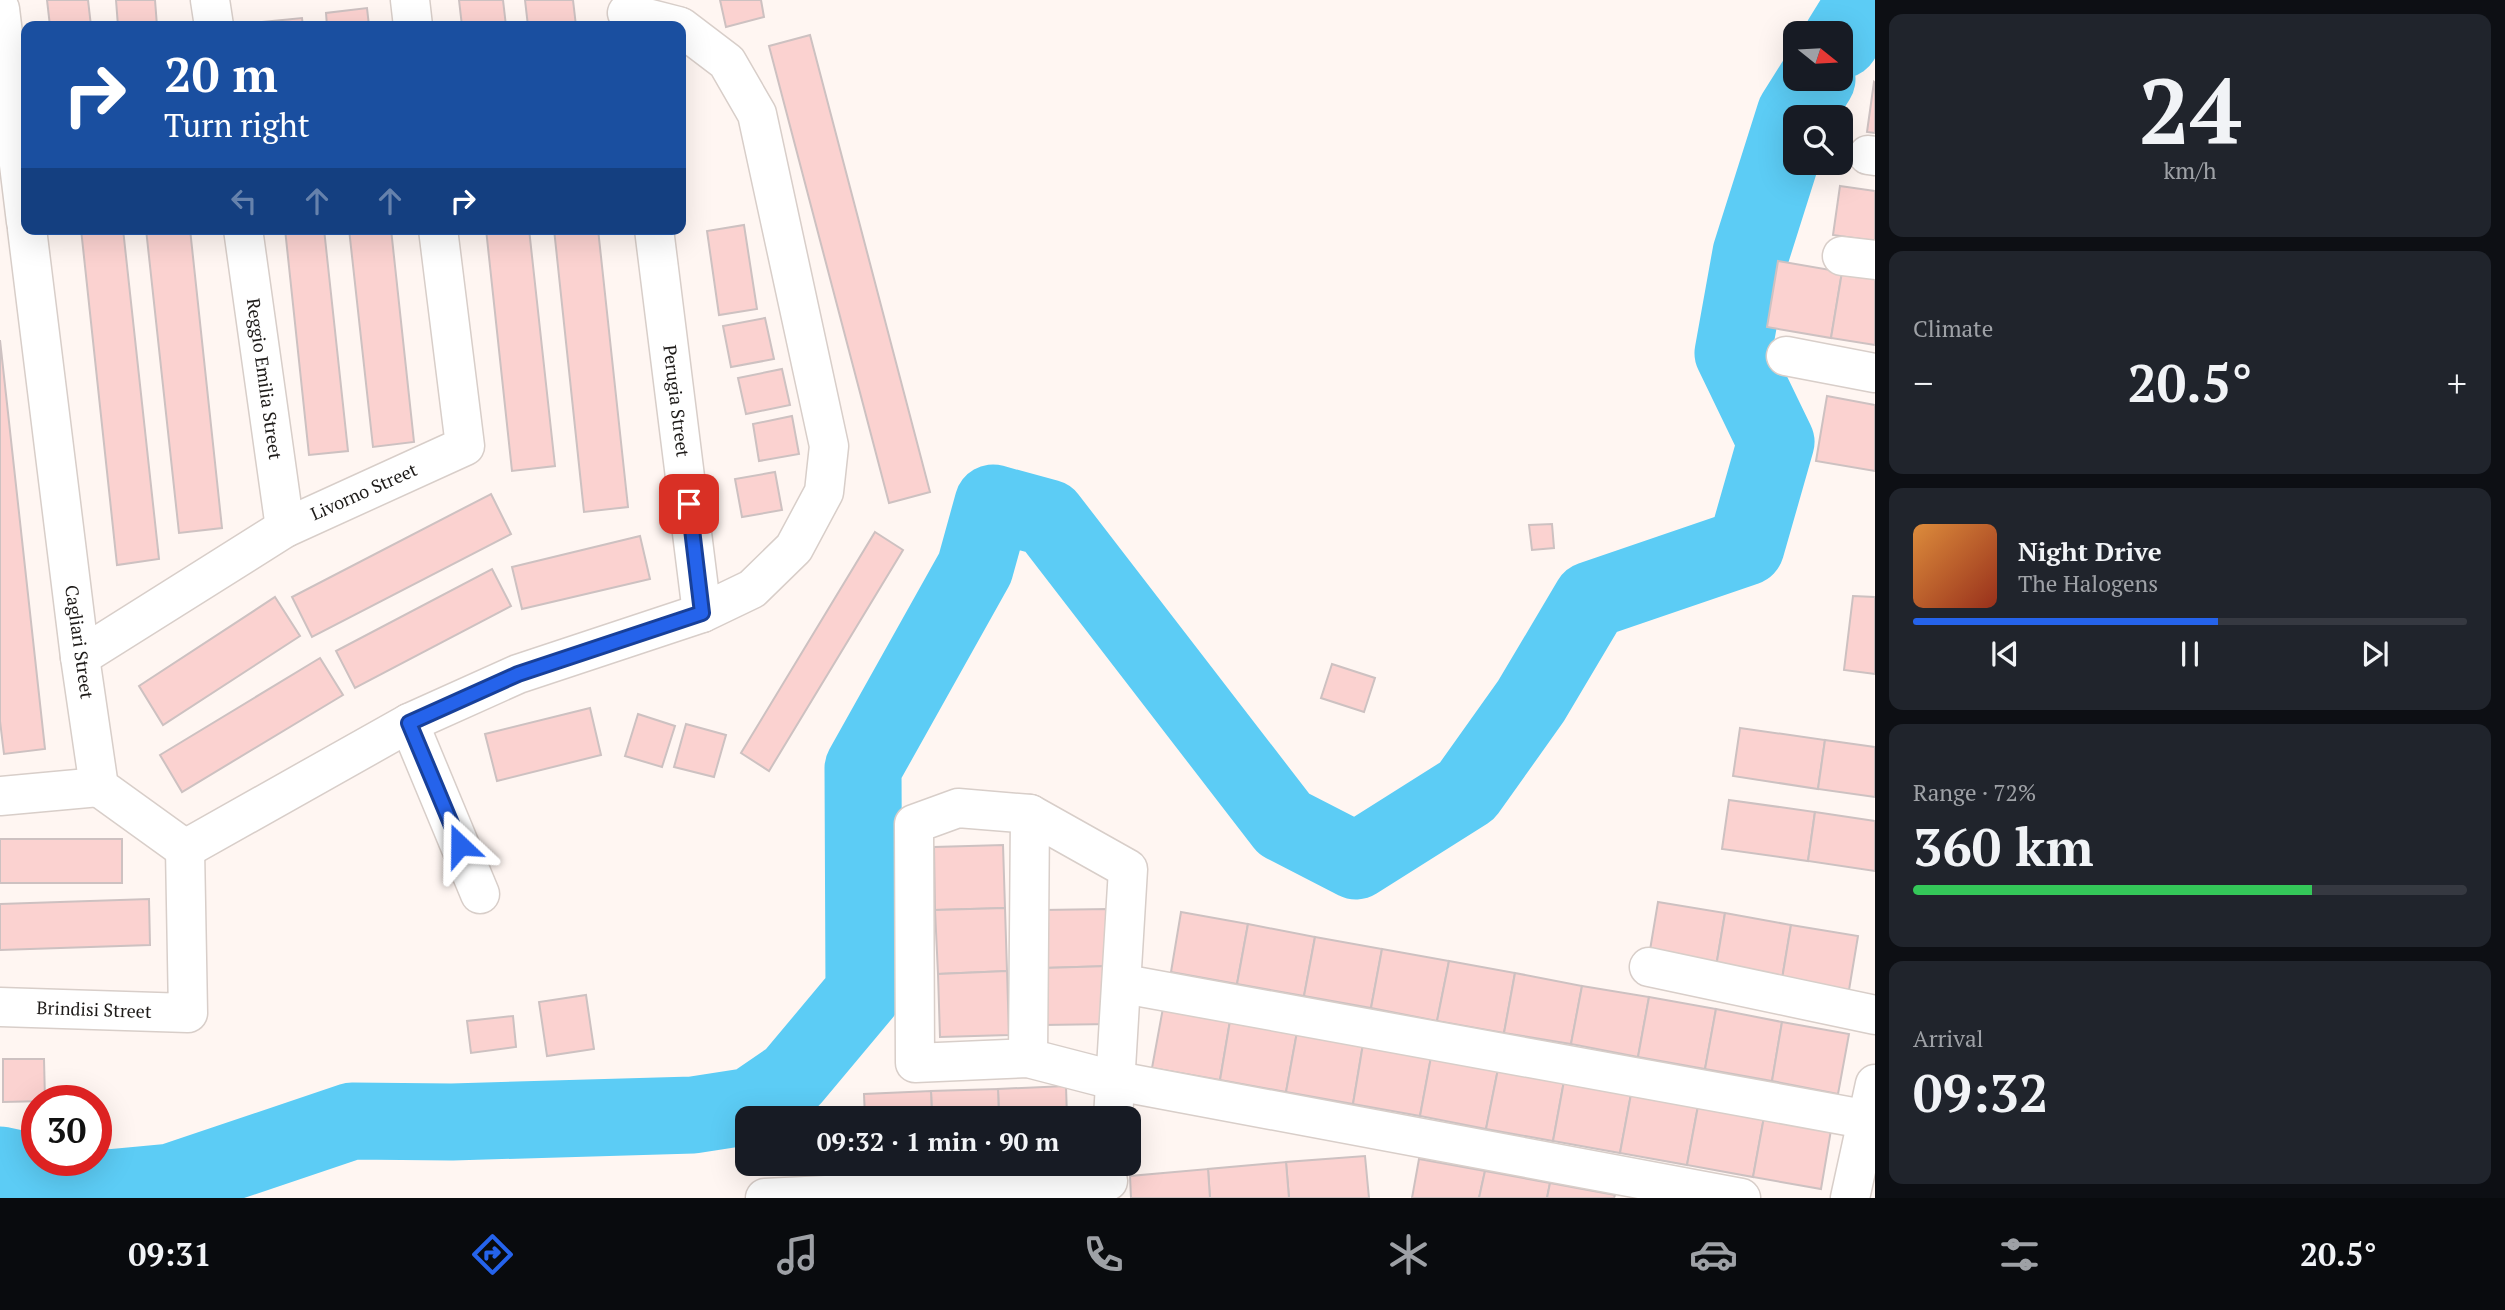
<!DOCTYPE html>
<html lang="en">
<head>
<meta charset="utf-8">
<style>
	:root { --surface:#171b24; --page:#20242c; --text:#f1f3f6; --muted:#9ea1a6; --line:#363941; --accent:#2563eb }
	body { margin:0; font-family:"PT Serif",serif; background:var(--page); color:var(--text); height:100vh; display:flex; flex-direction:column; font-size:26px; white-space:nowrap }
	* { box-sizing:border-box; margin:0 }
	p { font-size:23px; color:var(--muted) }
	.icon { flex:none; width:38px; height:38px; fill:none; stroke:currentColor; stroke-width:2; stroke-linecap:round; stroke-linejoin:round }
	.map { position:relative; flex:1; overflow:hidden }
	.panel { display:flex; flex-direction:column; gap:14px; padding:14px; background:#0d0f14; width:630px }
	.panel>* { flex:none }
	.banner { position:absolute; left:21px; top:21px; width:665px; height:214px; border-radius:14px; box-shadow:0 7px 28px #0002; background:#1a4fa0; color:#fff; overflow:hidden }
	.needle { width:46px; rotate:108deg }
	.buttons { position:absolute; left:1783px; top:21px; display:grid; gap:14px }
	.buttons a { display:grid; place-items:center; width:70px; height:70px; border-radius:14px; background:var(--surface); box-shadow:0 7px 28px #0002; font-size:35px }
	.speed { position:absolute; left:21px; top:1085px; display:flex; gap:14px; font-size:35px; font-weight:700; text-align:center }
	.speed>* { display:grid; place-content:center; width:91px; height:91px; border-radius:50%; background:var(--surface); box-shadow:0 7px 28px #0002; line-height:1 }
	.speed .limit { border:10px solid #d22; background:#fff; color:#111 }
	.pin { position:absolute; display:grid; place-items:center; width:60px; height:60px; color:#fff; margin:-30px; border-radius:14px; box-shadow:0 4px 10px #0006 }
	.me { position:absolute; width:77px; margin:-38px; rotate:337deg; stroke-linejoin:round; filter:drop-shadow(0 0 5px #0008) }
	.turn { display:flex; align-items:center; gap:24px; height:147px; padding:0 28px; font-size:32px }
	.turn .icon { width:91px; height:91px; stroke-width:2.5 }
	.turn b { display:block; font-size:49px; line-height:60px }
	.lanes { display:flex; align-items:center; height:66px; padding:0 28px; background:#0003; justify-content:center; gap:35px; direction:ltr }
	.lanes .off { opacity:.35 }
	.big { font-size:52px; font-weight:600; line-height:1.1 }
	.panel .widget { flex:1; display:flex; flex-direction:column; justify-content:center; gap:10px; min-width:0; padding:0 24px; border-radius:14px; background:var(--page) }
	.panel .dial { align-items:center; gap:0 }
	.dial b { font-size:91px; line-height:1 }
	.song { display:flex; align-items:center; gap:21px }
	.cover { width:84px; height:84px; border-radius:10px; background:linear-gradient(135deg,hsl(30 70% 55%),hsl(10 70% 35%)) }
	.played { height:7px; border-radius:4px; background:linear-gradient(90deg,var(--accent) 55%,var(--line) 55%) }
	.keys { display:flex; justify-content:space-around; direction:ltr }
	.heat { display:flex; justify-content:space-between; align-items:center; font-size:38px; direction:ltr }
	.charge { height:10px; border-radius:5px; background:linear-gradient(90deg,#34c759 72%,var(--line) 0) }
	.trip { position:absolute; left:735px; top:1106px; width:406px; height:70px; border-radius:14px; background:var(--surface); box-shadow:0 7px 28px #0002; font-weight:600; line-height:70px; text-align:center }
	.tabs { display:flex; height:112px; justify-content:space-around; align-items:center; background:#090b0e; color:var(--muted) }
	.tabs .icon { width:49px; height:49px }
	.tabs .active { color:var(--accent) }
	.tabs b { font-size:32px; color:var(--text) }
	main { display:flex; flex:1; min-height:0 }
	.map>svg:first-child { display:block }
	.lines { fill:none; stroke-linecap:round; stroke-linejoin:round }
	.river { stroke:#5cccf5; stroke-width:77 }
	.building { fill:#fbd2d0; stroke:#cdc1c1; stroke-width:2 }
	.minor-casing { stroke:#d8cec9; stroke-width:41 }
	.minor { stroke:#fff; stroke-width:38 }
	.route-casing { stroke:#184099; stroke-width:18 }
	.route { stroke:#2563eb; stroke-width:12 }
	.labels { text-anchor:middle; stroke-width:7; stroke-linejoin:round; paint-order:stroke }
	.street-label { font-size:18px; fill:#1e1b19; stroke:#fff }
</style>
</head>
<body>
<main>
<div class="map">
<svg width="1875" height="1198" viewBox="0 0 1875 1198">
	<rect width="100%" height="100%" fill="#fff6f2"/>
	<g class="lines">
		<g class="river">
			<path d="M1841,40L1857,14L1872,0"/>
			<path d="M0,1165L107,1188L171,1182L352,1121L452,1122L693,1115L751,1106L792,1078L864,992L863,768L975,568L993,503L1048,518L1284,824L1356,861L1467,791L1531,701L1591,600L1746,547L1776,442L1733,353L1751,253L1795,114L1817,79"/>
		</g>
	</g>
	<g class="building">
		<path d="M47,0H88L91,26H50Z"/>
		<path d="M116,0H155L157,26H118Z"/>
		<path d="M459,0H503L506,26H462Z"/>
		<path d="M525,0H573L576,26H528Z"/>
		<path d="M720,0H761L764,17L726,27Z"/>
		<path d="M367,8L369,26H327L326,13Z"/>
		<path d="M302,18L303,26H264L263,22Z"/>
		<path d="M810,35L930,492L889,503L769,46Z"/>
		<path d="M1874,82L1875,83V133L1867,132Z"/>
		<path d="M1840,186L1875,191V241L1833,235Z"/>
		<path d="M744,225L757,309L719,315L707,231Z"/>
		<path d="M81,229H123L159,559L117,565Z"/>
		<path d="M146,229H190L222,528L179,533Z"/>
		<path d="M285,229H324L348,451L309,455Z"/>
		<path d="M349,229H391L414,442L373,447Z"/>
		<path d="M486,229H529L555,466L512,471Z"/>
		<path d="M554,229H598L628,507L584,512Z"/>
		<path d="M1778,261L1842,272L1831,338L1767,327Z"/>
		<path d="M1842,272L1875,277V345L1831,338Z"/>
		<path d="M765,318L774,359L731,367L723,326Z"/>
		<path d="M0,340L45,749L4,754L0,721Z"/>
		<path d="M782,369L790,405L746,414L738,378Z"/>
		<path d="M1827,396L1875,405V471L1816,461Z"/>
		<path d="M792,416L799,454L759,461L753,424Z"/>
		<path d="M775,472L782,510L742,517L735,479Z"/>
		<path d="M491,494L511,534L312,637L292,597Z"/>
		<path d="M1552,524L1554,548L1532,550L1529,525Z"/>
		<path d="M875,532L903,550L769,771L741,753Z"/>
		<path d="M640,536L650,579L522,609L512,567Z"/>
		<path d="M492,569L511,606L355,688L336,651Z"/>
		<path d="M1853,596L1875,597V674L1844,670Z"/>
		<path d="M275,597L300,636L163,725L139,686Z"/>
		<path d="M320,658L343,695L182,792L160,755Z"/>
		<path d="M1332,664L1375,678L1364,712L1321,698Z"/>
		<path d="M590,708L601,755L497,781L485,734Z"/>
		<path d="M638,714L675,726L662,767L625,756Z"/>
		<path d="M686,724L726,735L714,777L674,767Z"/>
		<path d="M1740,728L1825,740L1818,789L1733,776Z"/>
		<path d="M1825,740L1875,747V797L1818,789Z"/>
		<path d="M1729,800L1815,812L1808,861L1722,849Z"/>
		<path d="M1815,812L1875,821V871L1808,861Z"/>
		<rect x="0" y="839" width="122" height="44"/>
		<path d="M1003,845L1005,908L935,910L934,847Z"/>
		<path d="M149,899L150,945L0,950V904Z"/>
		<path d="M1658,902L1725,913L1716,967L1649,956Z"/>
		<path d="M1005,908L1007,971L938,974L935,910Z"/>
		<path d="M1109,909L1110,966L1043,968L1042,910Z"/>
		<path d="M1181,912L1248,924L1237,984L1171,972Z"/>
		<path d="M1725,913L1791,925L1782,979L1716,967Z"/>
		<path d="M1248,924L1315,937L1304,996L1237,984Z"/>
		<path d="M1791,925L1858,936L1849,990L1782,979Z"/>
		<path d="M1315,937L1382,949L1371,1008L1304,996Z"/>
		<path d="M1382,949L1449,961L1437,1021L1371,1008Z"/>
		<path d="M1449,961L1515,973L1504,1033L1437,1021Z"/>
		<path d="M1110,966L1111,1024L1043,1025V968Z"/>
		<path d="M1007,971L1009,1035L940,1037L938,974Z"/>
		<path d="M1515,973L1582,986L1571,1044L1504,1033Z"/>
		<path d="M1582,986L1649,997L1638,1057L1571,1044Z"/>
		<path d="M586,995L594,1049L547,1056L539,1002Z"/>
		<path d="M1649,997L1716,1009L1705,1069L1638,1057Z"/>
		<path d="M1163,1008L1230,1021L1220,1080L1152,1068Z"/>
		<path d="M1716,1009L1782,1022L1772,1081L1705,1069Z"/>
		<path d="M513,1016L516,1047L471,1053L467,1021Z"/>
		<path d="M1230,1021L1297,1032L1286,1092L1220,1080Z"/>
		<path d="M1782,1022L1849,1034L1838,1094L1772,1081Z"/>
		<path d="M1297,1032L1363,1044L1353,1104L1286,1092Z"/>
		<path d="M1363,1044L1431,1057L1420,1116L1353,1104Z"/>
		<path d="M1431,1057L1498,1069L1486,1129L1420,1116Z"/>
		<path d="M3,1059H44L45,1101L3,1102Z"/>
		<path d="M1498,1069L1564,1081L1553,1141L1486,1129Z"/>
		<path d="M1564,1081L1631,1094L1620,1153L1553,1141Z"/>
		<path d="M1066,1086L1067,1118H999L998,1089Z"/>
		<path d="M998,1089L999,1118H932L931,1091Z"/>
		<path d="M931,1091L932,1118H865L864,1094Z"/>
		<path d="M1631,1094L1698,1106L1687,1165L1620,1153Z"/>
		<path d="M1698,1106L1764,1117L1753,1177L1687,1165Z"/>
		<path d="M1764,1117L1831,1130L1821,1189L1753,1177Z"/>
		<path d="M1365,1156L1369,1198H1289L1286,1162Z"/>
		<path d="M1419,1159L1485,1171L1479,1198H1412Z"/>
		<path d="M1286,1162L1289,1198H1210L1208,1169Z"/>
		<path d="M1208,1169L1210,1198H1131L1130,1176Z"/>
		<path d="M1485,1171L1550,1183L1547,1198H1479Z"/>
		<path d="M1550,1183L1615,1195L1614,1198H1547Z"/>
	</g>
	<g class="lines">
		<g class="minor-casing">
			<g id="minor">
				<path d="M210,0L214,26"/>
				<path d="M410,0L413,26"/>
				<path d="M0,9L26,222"/>
				<path d="M627,13L678,26"/>
				<path d="M1868,155L1875,156"/>
				<path d="M27,229L80,657L99,787L185,849"/>
				<path d="M243,229L285,528"/>
				<path d="M654,229L702,613"/>
				<path d="M1842,256L1875,260"/>
				<path d="M1786,356L1875,373"/>
				<path d="M80,657L285,528L465,446L438,229"/>
				<path d="M409,723L480,894"/>
				<path d="M0,796L99,787"/>
				<path d="M1030,814L958,808L914,824L915,1063L1028,1058L1117,1081L1741,1198"/>
				<path d="M185,849L409,723L518,674L702,613L752,589L794,548L824,492L829,446L757,114L727,62L681,27"/>
				<path d="M1649,967L1875,1015"/>
				<path d="M1124,984L1875,1121"/>
				<path d="M0,1007L188,1013L185,849"/>
				<path d="M1028,1058L1030,814L1128,869L1113,1118"/>
				<path d="M765,1198L1108,1181"/>
				<path d="M1850,1198L1875,1084"/>
			</g>
		</g>
		<use href="#minor" class="minor"/>
	</g>
	<g class="lines">
		<g class="route-casing">
			<path id="route" d="M460,845L409,723L518,674L702,613L689,504"/>
		</g>
		<use href="#route" class="route"/>
	</g>
	<g class="labels">
		<g class="street-label">
			<text transform="translate(264 379) rotate(82)" y="6">Reggio Emilia Street</text>
			<text transform="translate(676 401) rotate(83)" y="6">Perugia Street</text>
			<text transform="translate(364 492) rotate(-24)" y="6">Livorno Street</text>
			<text transform="translate(79 642) rotate(82)" y="6">Cagliari Street</text>
			<text transform="translate(94 1010) rotate(2)" y="6">Brindisi Street</text>
		</g>
	</g>
</svg>
<div class="buttons">
<a><svg class="needle" viewBox="-14 -14 28 28"><path d="M0-13l5 13h-10z" fill="#e53935"/><path d="M0 13l5-13h-10z" fill="#9ea1a6"/></svg></a>
<a><svg class="icon" aria-label="search" viewBox="0 0 24 24"><circle cx="10" cy="10" r="6"/><path d="M15 15l6 6"/></svg></a>
</div>
<div class="speed"><div class="limit">30</div></div>
<div class="pin" style="left:689px;top:504px;background:#d93025"><svg class="icon" aria-label="arrive" viewBox="0 0 24 24"><path d="M6 21V4h12l-3 4 3 4H6"/></svg></div>
<svg class="me" style="left:460px;top:845px" viewBox="-20 -20 40 40"><path d="M0-17L14 15 0 8-14 15z" fill="#2563eb" stroke="#fff" stroke-width="4"/></svg>
<div class="trip">09:32 · 1 min · 90 m</div>
<div class="banner">
<div class="turn"><svg class="icon" aria-label="right" viewBox="0 0 24 24"><path d="M7 20v-9h11M14 6l5 5-5 5"/></svg><div><b>20 m</b>Turn right</div></div>
<div class="lanes"><svg class="icon off" aria-label="left" viewBox="0 0 24 24"><path d="M17 20v-9H6M10 6l-5 5 5 5"/></svg><svg class="icon off" aria-label="ahead" viewBox="0 0 24 24"><path d="M12 20V5M6 11l6-6 6 6"/></svg><svg class="icon off" aria-label="ahead" viewBox="0 0 24 24"><path d="M12 20V5M6 11l6-6 6 6"/></svg><svg class="icon" aria-label="right" viewBox="0 0 24 24"><path d="M7 20v-9h11M14 6l5 5-5 5"/></svg></div>
</div>
</div>
<section class="panel">
<div class="widget dial"><b>24</b><p>km/h</p></div>
<div class="widget"><p>Climate</p>
<div class="heat"><a>−</a><b class="big">20.5°</b><a>+</a></div>
</div>
<div class="widget">
<div class="song"><i class="cover"></i><div><b>Night Drive</b><p>The Halogens</p></div></div>
<div class="played"></div>
<div class="keys"><svg class="icon" aria-label="previous" viewBox="0 0 24 24"><path d="M18 5L8 12l10 7zM5 5v14"/></svg><svg class="icon" aria-label="pause" viewBox="0 0 24 24"><path d="M8 5v14M16 5v14"/></svg><svg class="icon" aria-label="next" viewBox="0 0 24 24"><path d="M6 5l10 7-10 7zM19 5v14"/></svg></div>
</div>
<div class="widget"><p>Range · 72%</p><b class="big">360 km</b><div class="charge"></div></div>
<div class="widget"><p>Arrival</p><b class="big">09:32</b></div>
</section>
</main>
<nav class="tabs">
<b>09:31</b>
<svg class="icon active" aria-label="directions" viewBox="0 0 24 24"><path d="M12 3l9 9-9 9-9-9zM9 14v-3h6M13 9l2 2-2 2"/></svg>
<svg class="icon" aria-label="music" viewBox="0 0 24 24"><path d="M9 18V5l10-2v13"/><circle cx="6" cy="18" r="3"/><circle cx="16" cy="16" r="3"/></svg>
<svg class="icon" aria-label="phone" viewBox="0 0 24 24"><path d="M5 4h4l2 5-3 2q2 4 5 5l2-3 5 2v4C11 20 4 13 5 4z"/></svg>
<svg class="icon" aria-label="climate" viewBox="0 0 24 24"><path d="M12 3v18M4 7l16 10M4 17L20 7"/></svg>
<svg class="icon" aria-label="car" viewBox="0 0 24 24"><path d="M5 17H2v-5l4-1 3-4h7l3 4 3 1v5h-3M9 17h6M6 11h13"/><circle cx="7" cy="17" r="2"/><circle cx="17" cy="17" r="2"/></svg>
<svg class="icon" aria-label="filters" viewBox="0 0 24 24"><path d="M4 7h16M4 17h16"/><circle cx="9" cy="7" r="2"/><circle cx="15" cy="17" r="2"/></svg>
<b>20.5°</b>
</nav>
</body>
</html>
